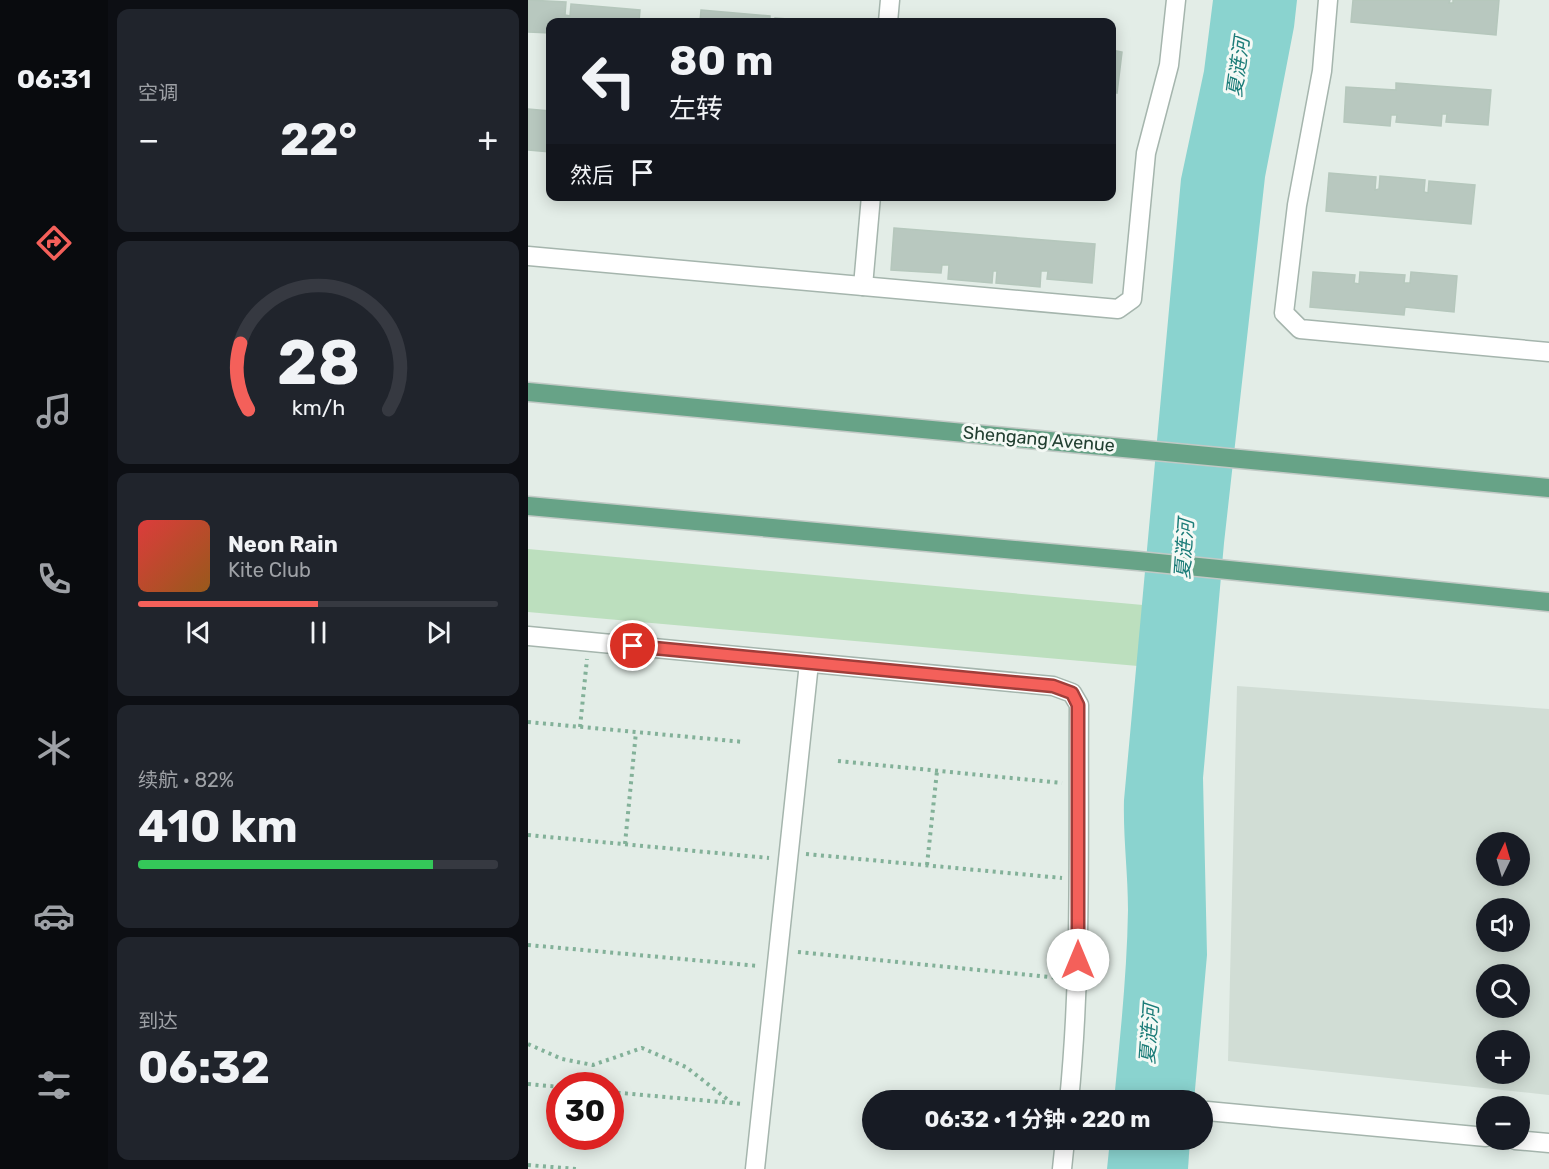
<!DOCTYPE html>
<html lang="zh">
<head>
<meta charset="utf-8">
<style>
	:root { --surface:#171b24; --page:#20242c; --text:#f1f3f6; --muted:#9ea1a6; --line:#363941; --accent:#f4605a }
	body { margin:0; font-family:Rubik,"Noto Sans SC",sans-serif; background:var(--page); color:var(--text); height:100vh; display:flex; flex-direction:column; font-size:22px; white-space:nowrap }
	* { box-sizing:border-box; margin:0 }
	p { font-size:20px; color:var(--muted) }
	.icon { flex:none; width:33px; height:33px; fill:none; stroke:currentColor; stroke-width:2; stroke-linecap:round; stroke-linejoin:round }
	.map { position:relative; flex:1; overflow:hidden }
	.details { display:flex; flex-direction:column; gap:9px; padding:9px; background:#0d0f14; width:420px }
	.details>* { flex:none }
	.guide { position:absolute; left:18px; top:18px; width:570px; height:183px; border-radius:12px; box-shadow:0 3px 15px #0003; background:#171b24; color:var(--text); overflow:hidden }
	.needle { width:39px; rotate:5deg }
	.buttons { position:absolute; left:948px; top:832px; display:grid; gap:12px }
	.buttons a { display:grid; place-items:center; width:54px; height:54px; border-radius:50%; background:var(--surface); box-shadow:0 3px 15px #0003; font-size:30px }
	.speed { position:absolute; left:18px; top:1072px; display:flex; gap:12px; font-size:30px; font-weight:700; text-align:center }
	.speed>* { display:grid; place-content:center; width:78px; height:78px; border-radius:50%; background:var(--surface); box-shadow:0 3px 15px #0003; line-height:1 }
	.speed .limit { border:9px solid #d22; background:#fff; color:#111 }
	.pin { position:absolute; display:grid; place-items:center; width:51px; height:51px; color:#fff; margin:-26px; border:3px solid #fff; border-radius:50%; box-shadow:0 2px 6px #0007 }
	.me { position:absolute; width:66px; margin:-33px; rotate:0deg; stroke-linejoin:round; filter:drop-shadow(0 0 4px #0008) }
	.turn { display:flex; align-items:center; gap:21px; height:126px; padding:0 24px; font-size:27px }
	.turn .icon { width:78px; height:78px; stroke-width:2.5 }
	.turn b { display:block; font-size:42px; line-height:51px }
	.then { display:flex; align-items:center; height:57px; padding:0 24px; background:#0003; gap:12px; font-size:22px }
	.big { font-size:45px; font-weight:700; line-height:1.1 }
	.details .tile { flex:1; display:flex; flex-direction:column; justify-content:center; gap:9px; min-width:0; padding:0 21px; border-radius:12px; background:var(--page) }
	.details .dial { align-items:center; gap:0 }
	.dial svg { height:156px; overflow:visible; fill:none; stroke:var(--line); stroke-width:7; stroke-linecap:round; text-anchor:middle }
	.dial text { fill:var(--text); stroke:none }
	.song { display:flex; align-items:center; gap:18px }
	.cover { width:72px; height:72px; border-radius:9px; background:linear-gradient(135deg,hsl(0 70% 55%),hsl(30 70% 35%)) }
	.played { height:6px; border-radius:3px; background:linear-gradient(90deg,var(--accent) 50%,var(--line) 50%) }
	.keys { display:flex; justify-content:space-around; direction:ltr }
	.heat { display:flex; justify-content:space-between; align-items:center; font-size:33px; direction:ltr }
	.charge { height:9px; border-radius:4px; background:linear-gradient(90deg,#34c759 82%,var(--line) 0) }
	.trip { position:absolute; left:334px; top:1090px; width:351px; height:60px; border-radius:30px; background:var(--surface); box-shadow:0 3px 15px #0003; font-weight:700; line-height:60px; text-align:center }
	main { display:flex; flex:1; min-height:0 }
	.tabs { display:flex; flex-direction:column; width:108px; justify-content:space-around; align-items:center; background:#090b0e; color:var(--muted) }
	.tabs .icon { width:42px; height:42px }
	.tabs .current { color:var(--accent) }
	.tabs b { font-size:27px; color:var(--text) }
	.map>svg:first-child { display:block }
	.built { fill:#d1ddd5; fill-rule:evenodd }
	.green { fill:#bcdfbe }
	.water { fill:#8ad3cf }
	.building { fill:#b8c8bf; stroke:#b5c7bc; stroke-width:1.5 }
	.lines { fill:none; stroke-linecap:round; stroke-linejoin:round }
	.minor-casing { stroke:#a5b5ad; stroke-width:21 }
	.major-casing { stroke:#c1c9c5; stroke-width:21 }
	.path { stroke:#83b199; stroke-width:4; stroke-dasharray:3 4.5; stroke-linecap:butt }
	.minor { stroke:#fff; stroke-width:18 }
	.major { stroke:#67a387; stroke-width:18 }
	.route-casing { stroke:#9f3e3a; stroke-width:15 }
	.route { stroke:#f4605a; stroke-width:10 }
	.labels { text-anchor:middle; stroke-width:6; stroke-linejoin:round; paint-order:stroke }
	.street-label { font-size:18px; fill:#223f31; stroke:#f4f9f5 }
	.water-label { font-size:20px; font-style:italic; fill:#1b7c78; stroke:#f4f9f5 }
</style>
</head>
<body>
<main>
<nav class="tabs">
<b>06:31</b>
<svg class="icon current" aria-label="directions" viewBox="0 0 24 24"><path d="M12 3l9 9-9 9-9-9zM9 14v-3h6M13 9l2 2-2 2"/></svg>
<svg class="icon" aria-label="music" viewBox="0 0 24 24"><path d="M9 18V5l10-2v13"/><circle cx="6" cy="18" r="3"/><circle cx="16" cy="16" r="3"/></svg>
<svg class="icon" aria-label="phone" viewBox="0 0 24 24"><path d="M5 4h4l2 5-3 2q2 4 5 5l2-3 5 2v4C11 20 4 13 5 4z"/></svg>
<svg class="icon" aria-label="climate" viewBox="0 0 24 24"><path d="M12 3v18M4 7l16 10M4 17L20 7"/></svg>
<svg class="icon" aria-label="car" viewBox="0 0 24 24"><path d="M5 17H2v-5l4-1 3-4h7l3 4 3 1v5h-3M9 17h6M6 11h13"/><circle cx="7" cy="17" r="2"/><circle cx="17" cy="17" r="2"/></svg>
<svg class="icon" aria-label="filters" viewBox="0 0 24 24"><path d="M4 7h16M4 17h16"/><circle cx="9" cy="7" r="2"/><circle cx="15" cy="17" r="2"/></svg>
</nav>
<section class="details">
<div class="tile"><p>空调</p>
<div class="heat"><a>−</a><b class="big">22°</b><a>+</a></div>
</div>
<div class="tile dial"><svg viewBox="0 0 100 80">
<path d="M14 69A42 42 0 1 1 86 69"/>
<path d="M14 69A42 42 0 0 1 10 35" stroke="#f4605a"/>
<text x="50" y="56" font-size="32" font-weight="700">28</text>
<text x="50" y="72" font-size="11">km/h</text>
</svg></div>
<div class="tile">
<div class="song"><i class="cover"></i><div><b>Neon Rain</b><p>Kite Club</p></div></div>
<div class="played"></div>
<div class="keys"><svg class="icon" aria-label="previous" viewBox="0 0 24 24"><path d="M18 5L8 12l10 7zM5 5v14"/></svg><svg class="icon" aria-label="pause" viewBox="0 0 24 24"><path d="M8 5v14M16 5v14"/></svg><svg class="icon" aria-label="next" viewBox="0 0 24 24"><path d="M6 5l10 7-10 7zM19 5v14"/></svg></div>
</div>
<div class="tile"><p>续航 · 82%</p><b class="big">410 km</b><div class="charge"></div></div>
<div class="tile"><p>到达</p><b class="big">06:32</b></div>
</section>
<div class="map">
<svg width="1021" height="1169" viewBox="0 0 1021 1169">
	<rect width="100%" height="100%" fill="#e3ede7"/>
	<path class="built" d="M709,686L1021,709V1095L700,1061ZM958,843H992V876H958ZM958,909H992V942H958ZM958,975H992V1008H958ZM958,1041H992V1074H958Z"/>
	<path class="green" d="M0,549L615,605L610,666L0,612Z"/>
	<g class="water">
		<path d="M685,0H769L766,27L737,177L696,543L675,778L679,955L666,1101H586C592,1037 599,974 600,910C600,873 595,837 596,800L653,179L676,71Z"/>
		<path d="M582,1140H662L660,1169H579Z"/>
	</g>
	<g class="building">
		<path d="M0,0L38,2L37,15L42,16L43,4L112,10L111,22H22V33L0,32Z"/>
		<path d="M825,0H922L921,3H925V0H971L968,35L823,22Z"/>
		<path d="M173,10L242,16V22H172Z"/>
		<path d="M247,18L299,22H247Z"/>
		<path d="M584,50L594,52L589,93L584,92Z"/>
		<path d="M868,83L963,90L960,125L918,122L919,114H914L913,126L868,122L869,115H863L862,126L816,122L818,87L868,90Z"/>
		<path d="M0,109L22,111V152L0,150Z"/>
		<path d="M801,173L848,177L847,190L851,189L852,176L897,180L896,192L900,193L901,181L947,185L943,224L798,211Z"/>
		<path d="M366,228L567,244L564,283L519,279L520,271H513L512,287L468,283L469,271H465L464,283L420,279L421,265H414L413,273L363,270Z"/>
		<path d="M785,272L827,275L826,283L831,284L832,272L877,275L876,283H882L883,272L929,276L926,312L877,307L876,315L782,307Z"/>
	</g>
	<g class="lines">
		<g class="minor-casing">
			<g id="minor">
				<path d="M800,0L794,71L769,205L756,313L772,329L1021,352"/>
				<path d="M360,22L362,0"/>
				<path d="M0,256L590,309L604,299L618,153L641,65L648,0"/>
				<path d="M335,286L343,196"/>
				<path d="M0,636L525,686L544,693L551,705C550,837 554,969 541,1101"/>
				<path d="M679,1111L958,1137"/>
				<path d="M987,1140L1021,1143"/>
				<path d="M227,1169L281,663"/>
				<path d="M534,1169L537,1140"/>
			</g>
		</g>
		<g class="major-casing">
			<g id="major">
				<path d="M0,392L1021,488"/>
				<path d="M0,506L610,561L1021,602"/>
			</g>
		</g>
		<g class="path">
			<path d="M0,722L216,742"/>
			<path d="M52,727L59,659"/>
			<path d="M310,761L534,783"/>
			<path d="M0,835L241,858"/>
			<path d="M97,844L108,732"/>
			<path d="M278,854L534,878"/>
			<path d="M399,865L409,771"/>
			<path d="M0,945L231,966"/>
			<path d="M270,952L531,978"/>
			<path d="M0,1044L34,1059L65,1065L114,1048L158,1067L204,1103"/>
			<path d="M0,1084L32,1087"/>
			<path d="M82,1092L215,1104"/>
			<path d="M560,1100L575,1101"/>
			<path d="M0,1165L48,1169"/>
		</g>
		<use href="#minor" class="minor"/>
		<use href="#major" class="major"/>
	</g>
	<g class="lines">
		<g class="route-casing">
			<path id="route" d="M105,646L525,686L544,693L550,705V960"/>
		</g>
		<use href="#route" class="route"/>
	</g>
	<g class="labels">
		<g class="street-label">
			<text transform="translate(511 439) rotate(5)" y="6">Shengang Avenue</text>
		</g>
		<g class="water-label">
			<text transform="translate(710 67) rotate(-82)" y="7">夏涟河</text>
			<text transform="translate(656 549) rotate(-86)" y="7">夏涟河</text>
			<text transform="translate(621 1034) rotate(-86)" y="7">夏涟河</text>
		</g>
	</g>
</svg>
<div class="buttons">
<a><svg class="needle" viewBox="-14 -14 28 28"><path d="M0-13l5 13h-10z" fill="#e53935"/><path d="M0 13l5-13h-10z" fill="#9ea1a6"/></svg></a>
<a><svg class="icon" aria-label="sound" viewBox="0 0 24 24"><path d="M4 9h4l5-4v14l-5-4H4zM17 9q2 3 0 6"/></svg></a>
<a><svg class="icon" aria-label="search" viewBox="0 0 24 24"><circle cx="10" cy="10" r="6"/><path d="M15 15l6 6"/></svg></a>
<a>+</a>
<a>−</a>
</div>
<div class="speed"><div class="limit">30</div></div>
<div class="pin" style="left:105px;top:646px;background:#d93025"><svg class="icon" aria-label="arrive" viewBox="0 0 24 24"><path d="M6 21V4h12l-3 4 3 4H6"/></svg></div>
<svg class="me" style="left:550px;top:960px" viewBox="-20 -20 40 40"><circle r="19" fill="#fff"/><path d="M0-13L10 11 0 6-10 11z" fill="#f4605a"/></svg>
<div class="trip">06:32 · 1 分钟 · 220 m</div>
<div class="guide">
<div class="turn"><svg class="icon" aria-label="left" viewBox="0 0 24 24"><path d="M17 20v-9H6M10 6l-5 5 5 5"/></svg><div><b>80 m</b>左转</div></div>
<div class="then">然后<svg class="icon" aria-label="arrive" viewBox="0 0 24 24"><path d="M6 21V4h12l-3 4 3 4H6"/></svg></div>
</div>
</div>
</main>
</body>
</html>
